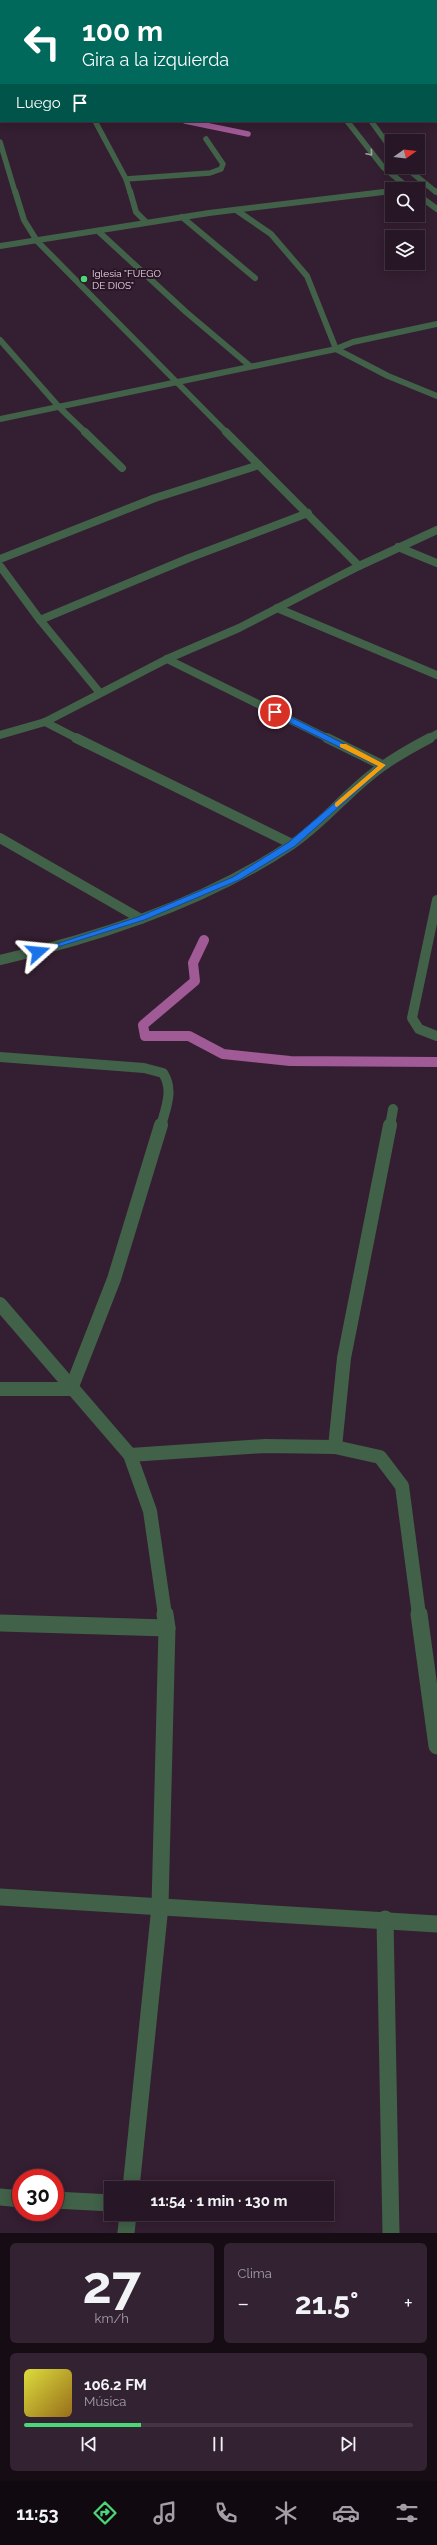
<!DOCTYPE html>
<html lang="es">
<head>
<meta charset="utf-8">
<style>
	:root { --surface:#271625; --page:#332332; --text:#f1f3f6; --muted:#a49fa7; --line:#433542; --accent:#49d778 }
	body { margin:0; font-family:Raleway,sans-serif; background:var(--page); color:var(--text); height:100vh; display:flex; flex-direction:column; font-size:15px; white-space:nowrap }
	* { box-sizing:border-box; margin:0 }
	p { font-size:13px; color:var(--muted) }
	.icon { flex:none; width:22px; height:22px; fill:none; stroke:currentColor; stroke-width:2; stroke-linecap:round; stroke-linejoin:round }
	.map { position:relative; height:2233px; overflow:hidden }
	.sheet { display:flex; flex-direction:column; gap:10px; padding:10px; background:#150c14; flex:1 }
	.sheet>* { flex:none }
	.hud { position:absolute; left:0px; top:0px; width:437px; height:122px; box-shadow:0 2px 10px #0003,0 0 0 1px var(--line); background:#00695c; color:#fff; overflow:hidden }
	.needle { width:26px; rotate:76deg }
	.controls { position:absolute; left:385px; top:134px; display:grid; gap:8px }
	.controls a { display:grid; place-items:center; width:40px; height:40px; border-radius:0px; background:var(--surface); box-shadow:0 2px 10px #0003,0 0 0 1px var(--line); font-size:20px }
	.speed { position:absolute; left:12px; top:2169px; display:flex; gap:8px; font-size:20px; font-weight:700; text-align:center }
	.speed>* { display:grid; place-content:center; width:52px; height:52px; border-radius:50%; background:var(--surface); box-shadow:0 2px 10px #0003,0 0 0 1px var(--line); line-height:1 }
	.speed .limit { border:6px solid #d22; background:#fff; color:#111 }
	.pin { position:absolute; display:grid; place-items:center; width:34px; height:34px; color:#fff; margin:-17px; border:2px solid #fff; border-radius:50%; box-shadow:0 1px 4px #0007 }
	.me { position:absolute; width:44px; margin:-22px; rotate:72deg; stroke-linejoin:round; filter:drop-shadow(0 0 3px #0008) }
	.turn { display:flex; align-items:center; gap:14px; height:84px; padding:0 16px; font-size:18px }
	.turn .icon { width:52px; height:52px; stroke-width:2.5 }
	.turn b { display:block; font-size:28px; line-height:34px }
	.then { display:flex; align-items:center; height:38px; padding:0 16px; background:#0003; gap:8px; font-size:15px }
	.big { font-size:30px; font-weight:700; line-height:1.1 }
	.sheet .widget { flex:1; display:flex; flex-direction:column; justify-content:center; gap:6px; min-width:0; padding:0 14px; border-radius:6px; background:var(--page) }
	.sheet .dial { align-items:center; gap:0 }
	.dial b { font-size:52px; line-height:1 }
	.song { display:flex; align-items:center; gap:12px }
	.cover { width:48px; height:48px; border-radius:6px; background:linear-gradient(135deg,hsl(60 70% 55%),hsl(40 70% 35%)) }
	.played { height:4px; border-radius:2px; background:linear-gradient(90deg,var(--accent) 30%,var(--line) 30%) }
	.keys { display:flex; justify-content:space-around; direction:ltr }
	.heat { display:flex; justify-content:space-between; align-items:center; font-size:22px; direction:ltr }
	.sheet .tiles { flex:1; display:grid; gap:10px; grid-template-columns:1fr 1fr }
	.widget:last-child { grid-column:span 2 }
	.trip { position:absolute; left:104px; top:2181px; width:230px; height:40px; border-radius:0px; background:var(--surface); box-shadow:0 2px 10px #0003,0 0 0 1px var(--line); font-weight:700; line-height:40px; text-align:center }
	.dock { display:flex; height:64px; justify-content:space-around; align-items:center; background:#10090f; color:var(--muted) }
	.dock .icon { width:28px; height:28px }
	.dock .on { color:var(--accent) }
	.dock b { font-size:18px; color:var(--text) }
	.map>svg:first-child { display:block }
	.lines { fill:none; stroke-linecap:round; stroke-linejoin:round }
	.stream-far1 { stroke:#a05a96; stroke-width:5.5 }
	.stream { stroke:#a05a96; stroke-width:10 }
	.minor-far5 { stroke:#416148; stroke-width:5.5 }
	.minor-far4 { stroke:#416148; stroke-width:6 }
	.minor-far3 { stroke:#416148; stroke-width:8 }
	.minor-far2 { stroke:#416148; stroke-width:10 }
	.minor-far1 { stroke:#416148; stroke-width:14 }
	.minor { stroke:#416148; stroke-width:17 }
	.oneway { stroke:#9da39e }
	.route { fill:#1a73e8; stroke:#114b97 }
	.slow { fill:#f59e0b }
	.poi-dot { fill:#49d778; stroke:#2a1527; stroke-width:1.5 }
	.labels { text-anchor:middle; stroke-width:4; stroke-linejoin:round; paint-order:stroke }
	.far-poi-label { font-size:10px; fill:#e8d9e5; stroke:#2a1527; text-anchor:start }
</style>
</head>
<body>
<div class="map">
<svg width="437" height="2233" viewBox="0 0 437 2233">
	<rect width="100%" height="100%" fill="#341e31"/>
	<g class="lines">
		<path class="stream-far1" d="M185,121L248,134"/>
		<path class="stream" d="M204,940L193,963L195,981L143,1025L145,1036H189L223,1054L290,1061L437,1062"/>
		<g class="minor-far5">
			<path d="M436,117L437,119"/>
			<path d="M95,121L126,179L130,192"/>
			<path d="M347,121L383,167L410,189"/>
			<path d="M371,121L392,150"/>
			<path d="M0,142L15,192"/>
			<path d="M405,167L436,192"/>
			<path d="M126,179L210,173L221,169L223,164L206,139"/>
			<path d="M387,192L392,191"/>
		</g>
		<g class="minor-far4">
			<path d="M15,191L24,220L37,241L227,433"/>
			<path d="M130,191L136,212L146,222"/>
			<path d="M435,191L437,192"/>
			<path d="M418,195L437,209"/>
			<path d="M236,210L271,234L307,276L336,349L388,376L437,396"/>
			<path d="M182,217L255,278"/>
			<path d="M98,231L186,312L250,366"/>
			<path d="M0,246L209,213L392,191"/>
			<path d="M0,340L59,407L86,433"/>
			<path d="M0,419L336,349L353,342L437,324"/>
		</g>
		<g class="minor-far3">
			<path d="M85,432L122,468"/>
			<path d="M226,432L359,566"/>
			<path d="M398,547L437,563"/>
			<path d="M0,559L155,498L259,465"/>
			<path d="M0,566L40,620L100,693"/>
			<path d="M277,608L437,675"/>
			<path d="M40,620L189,558L308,513"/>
			<path d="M167,659L329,739"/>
			<path d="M45,722L78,739"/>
			<path d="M0,735L45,722L167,659L239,628L359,566L437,530"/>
			<path d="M428,739L437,734"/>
		</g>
		<g class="minor-far2">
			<path d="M76,738L292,844"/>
			<path d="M327,738L382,765"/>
			<path d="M0,838L141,919"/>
			<path d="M437,900L412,1018L419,1029L437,1036"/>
			<path d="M0,960C101,937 204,903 291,845C321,825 343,797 371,775C389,760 409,749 430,738"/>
			<path d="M0,1057L144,1068L163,1073C174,1090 166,1107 161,1126"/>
			<path d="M390,1126L393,1109"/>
		</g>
		<g class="minor-far1">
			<path d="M390,1125L344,1358L335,1447L380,1457L402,1486L419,1615"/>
			<path d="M0,1304L130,1455L150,1511L165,1615"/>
			<path d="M0,1389H71L114,1279L161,1125"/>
			<path d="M130,1455L265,1446L335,1447"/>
		</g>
		<g class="minor">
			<path d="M419,1614L437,1746"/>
			<path d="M0,1623L167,1628"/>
			<path d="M0,1897L437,1924"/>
			<path d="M385,1919L391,2233"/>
			<path d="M131,2188L160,1906L167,1628L165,1614"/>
			<path d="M0,2197L21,2199"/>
			<path d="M55,2200L111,2203"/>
			<path d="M126,2233L128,2214"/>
		</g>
	</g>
	<defs><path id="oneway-chevron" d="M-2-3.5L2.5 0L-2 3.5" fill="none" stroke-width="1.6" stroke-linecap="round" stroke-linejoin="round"/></defs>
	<use class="oneway" href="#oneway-chevron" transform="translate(370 153) rotate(49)"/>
	<path class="route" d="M272,710H277L386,765L295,846L239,880L144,920L35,954V951L138,917L233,877L289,842L378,766L272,714Z"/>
	<path class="slow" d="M340,744H346L386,765L337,807L335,806V803L378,766L340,747Z"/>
	<circle class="poi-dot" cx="84" cy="279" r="4"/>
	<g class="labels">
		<g class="far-poi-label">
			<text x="92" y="277">Iglesia "FUEGO<tspan x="92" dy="12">DE DIOS"</tspan></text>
		</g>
	</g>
</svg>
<div class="controls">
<a><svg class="needle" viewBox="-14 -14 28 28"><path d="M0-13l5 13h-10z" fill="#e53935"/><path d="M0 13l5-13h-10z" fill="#a49fa7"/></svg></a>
<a><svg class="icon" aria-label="search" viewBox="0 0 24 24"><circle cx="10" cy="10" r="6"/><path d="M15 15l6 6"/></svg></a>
<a><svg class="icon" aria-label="layers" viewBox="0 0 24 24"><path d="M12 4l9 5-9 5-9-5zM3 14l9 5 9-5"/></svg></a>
</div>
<div class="speed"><div class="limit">30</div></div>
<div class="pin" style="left:275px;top:712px;background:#d93025"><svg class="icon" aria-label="arrive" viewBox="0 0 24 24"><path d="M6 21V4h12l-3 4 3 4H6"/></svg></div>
<svg class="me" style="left:38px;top:952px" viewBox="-20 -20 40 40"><path d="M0-17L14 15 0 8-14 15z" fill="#1a73e8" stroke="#fff" stroke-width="4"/></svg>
<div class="trip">11:54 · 1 min · 130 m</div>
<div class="hud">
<div class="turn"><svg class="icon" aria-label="left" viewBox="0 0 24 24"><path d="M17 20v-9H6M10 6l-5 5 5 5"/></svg><div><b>100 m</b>Gira a la izquierda</div></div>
<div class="then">Luego<svg class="icon" aria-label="arrive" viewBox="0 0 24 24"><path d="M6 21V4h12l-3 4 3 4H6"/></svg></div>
</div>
</div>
<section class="sheet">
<div class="tiles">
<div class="widget dial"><b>27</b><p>km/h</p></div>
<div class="widget"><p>Clima</p>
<div class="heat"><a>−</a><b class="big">21.5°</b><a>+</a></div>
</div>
<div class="widget">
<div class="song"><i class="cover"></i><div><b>106.2 FM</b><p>Música</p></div></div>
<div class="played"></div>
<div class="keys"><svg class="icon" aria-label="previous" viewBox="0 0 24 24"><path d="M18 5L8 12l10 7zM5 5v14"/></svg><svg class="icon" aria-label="pause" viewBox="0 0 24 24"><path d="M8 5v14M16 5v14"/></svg><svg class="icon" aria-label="next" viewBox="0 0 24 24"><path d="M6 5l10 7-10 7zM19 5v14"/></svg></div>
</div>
</div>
</section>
<nav class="dock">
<b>11:53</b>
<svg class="icon on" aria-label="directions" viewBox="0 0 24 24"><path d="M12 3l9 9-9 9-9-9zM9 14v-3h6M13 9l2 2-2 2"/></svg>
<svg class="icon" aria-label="music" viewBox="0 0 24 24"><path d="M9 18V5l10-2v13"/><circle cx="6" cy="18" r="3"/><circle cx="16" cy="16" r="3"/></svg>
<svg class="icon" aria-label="phone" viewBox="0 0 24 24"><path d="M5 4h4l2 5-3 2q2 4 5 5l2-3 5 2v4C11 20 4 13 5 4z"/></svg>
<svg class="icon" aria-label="climate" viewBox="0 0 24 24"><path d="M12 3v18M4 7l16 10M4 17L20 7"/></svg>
<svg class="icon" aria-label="car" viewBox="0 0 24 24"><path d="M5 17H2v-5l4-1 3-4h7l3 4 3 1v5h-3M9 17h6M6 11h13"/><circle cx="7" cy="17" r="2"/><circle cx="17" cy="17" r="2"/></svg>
<svg class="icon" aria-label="filters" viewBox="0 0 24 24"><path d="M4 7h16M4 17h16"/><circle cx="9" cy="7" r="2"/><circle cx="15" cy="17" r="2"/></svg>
</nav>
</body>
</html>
